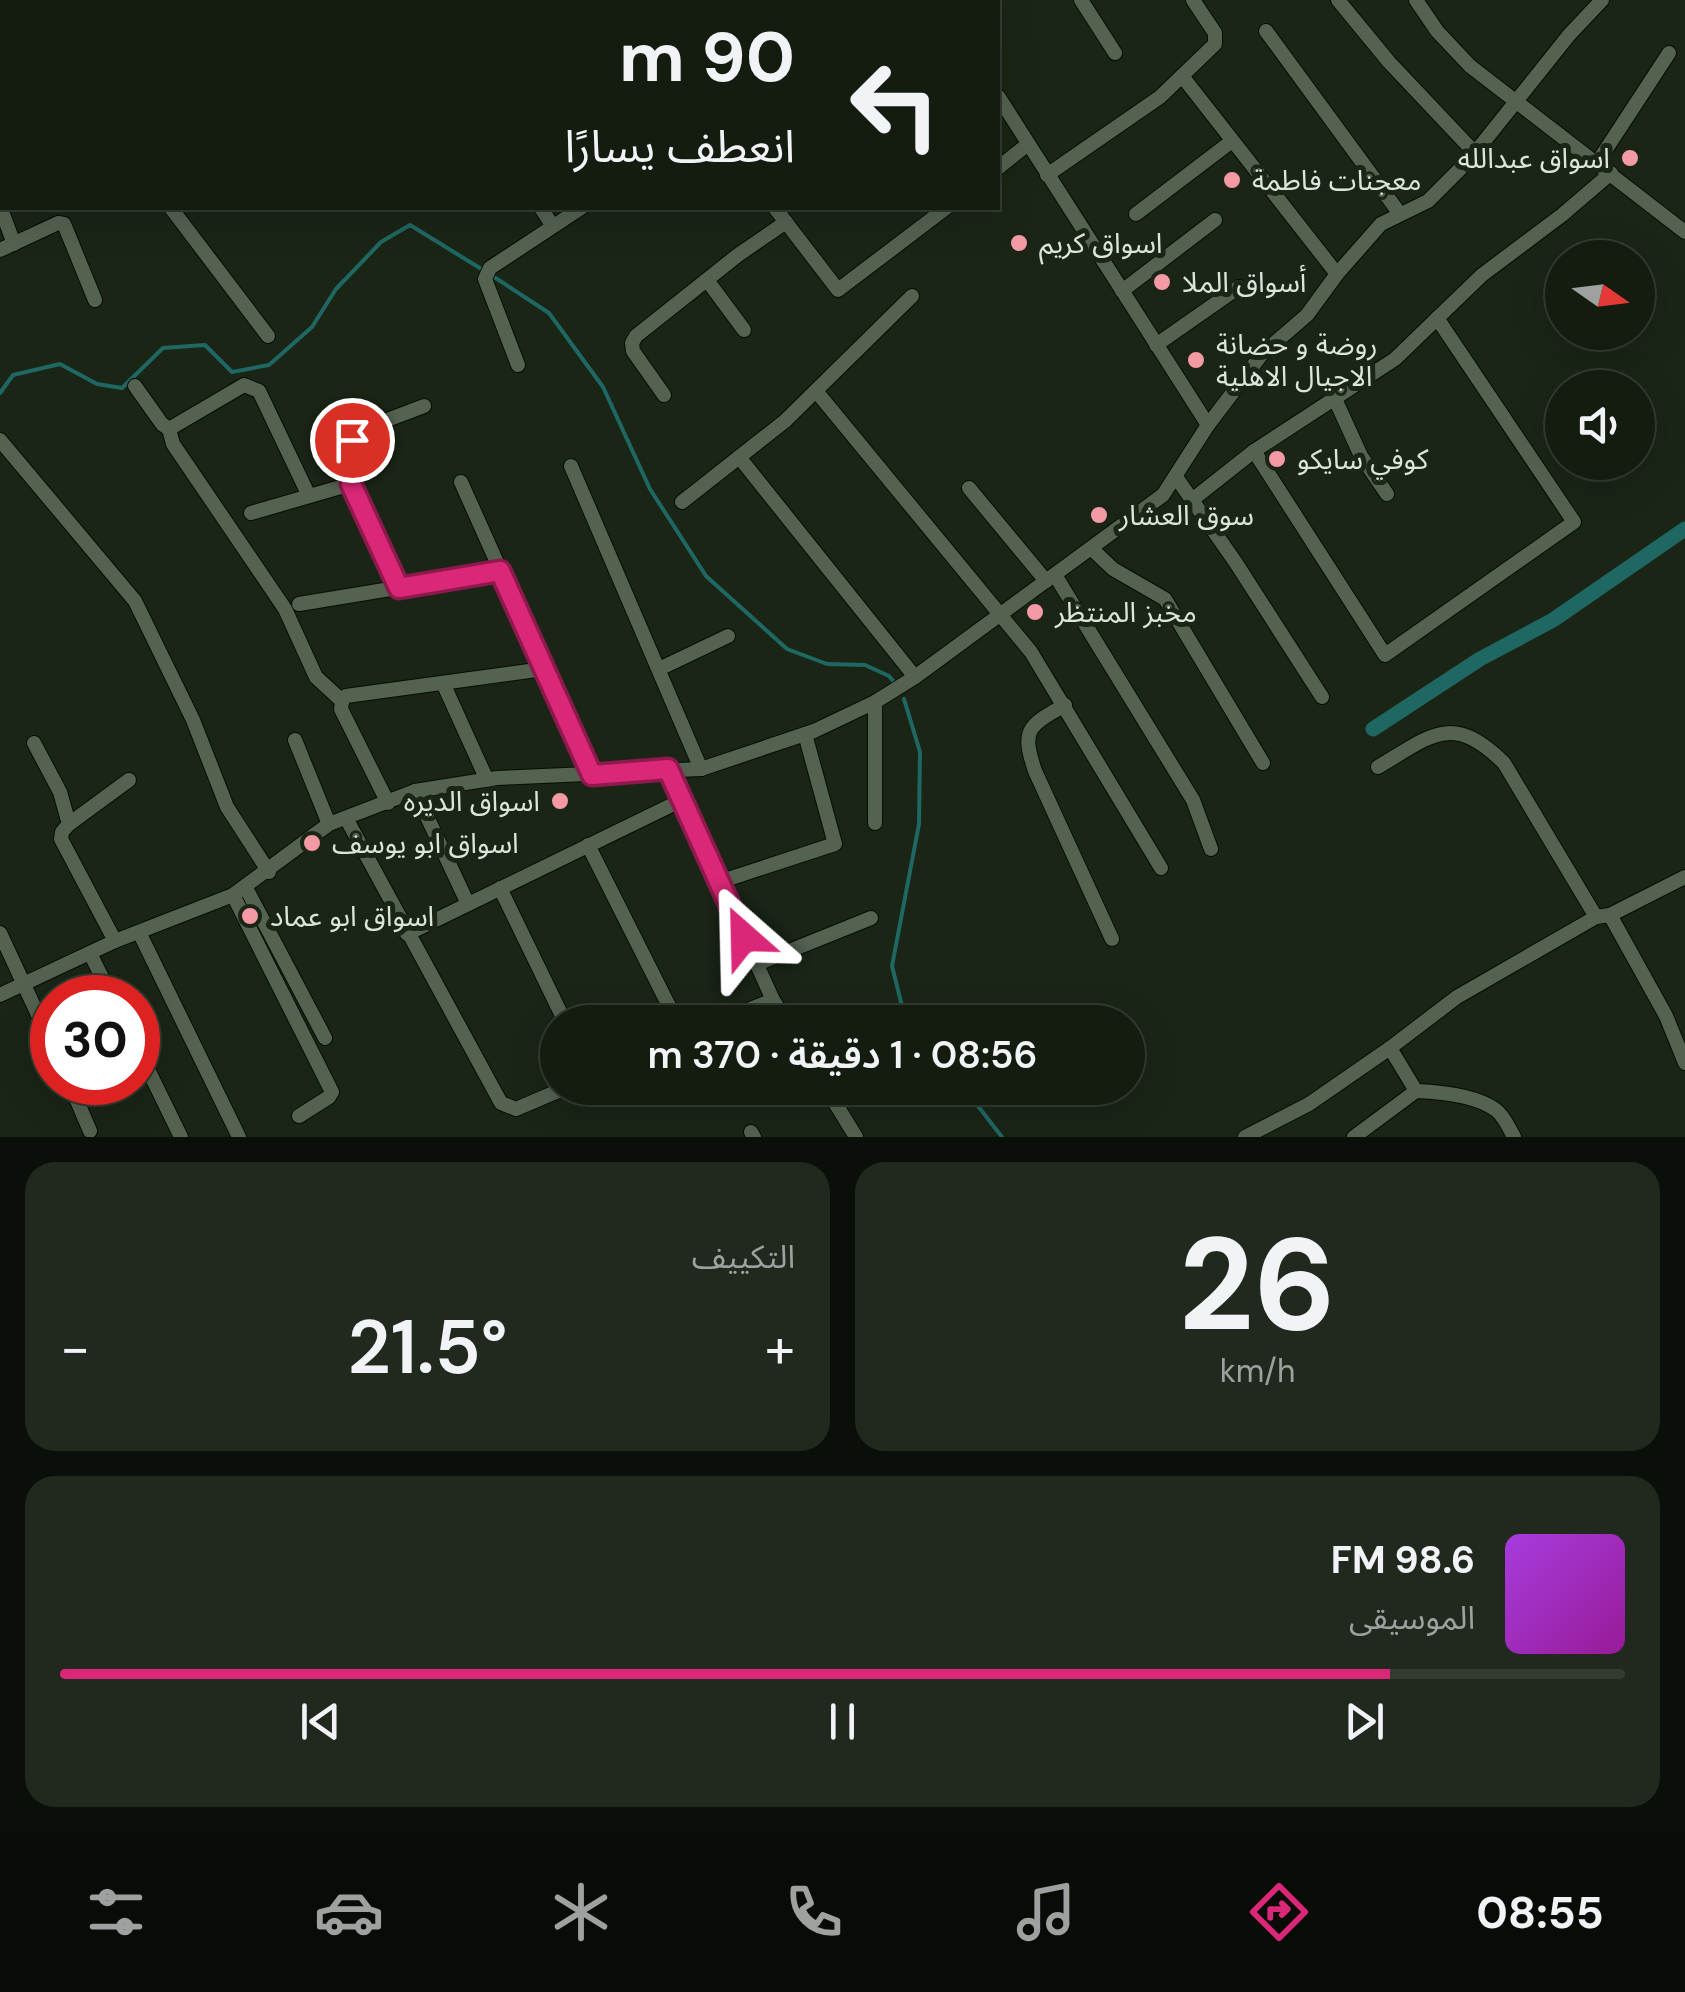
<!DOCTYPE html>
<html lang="ar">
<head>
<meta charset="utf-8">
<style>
	:root { --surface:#141c10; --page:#21291e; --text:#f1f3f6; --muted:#9da19f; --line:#333a30; --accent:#db2777 }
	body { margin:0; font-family:"DM Sans","Noto Sans Arabic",sans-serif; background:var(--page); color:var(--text); direction:rtl; height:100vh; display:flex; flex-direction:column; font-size:38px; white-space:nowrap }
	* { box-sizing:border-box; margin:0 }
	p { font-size:32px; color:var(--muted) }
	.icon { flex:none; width:55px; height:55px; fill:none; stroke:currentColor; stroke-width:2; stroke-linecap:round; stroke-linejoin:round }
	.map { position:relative; height:1137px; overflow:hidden; direction:ltr }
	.details { display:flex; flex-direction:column; gap:25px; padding:25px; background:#0b0f09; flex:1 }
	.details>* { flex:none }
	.top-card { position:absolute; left:0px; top:0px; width:1000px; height:210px; box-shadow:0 10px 40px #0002,0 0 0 2px var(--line); direction:rtl; background:#141c10; color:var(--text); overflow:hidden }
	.needle { width:65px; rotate:104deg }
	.controls { position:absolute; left:1545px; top:240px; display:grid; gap:20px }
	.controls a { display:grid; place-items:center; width:110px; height:110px; border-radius:50%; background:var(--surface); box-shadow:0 10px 40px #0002,0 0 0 2px var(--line); font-size:50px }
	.speed { position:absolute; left:30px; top:975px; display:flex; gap:20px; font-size:50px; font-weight:700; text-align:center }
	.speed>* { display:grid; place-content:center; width:130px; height:130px; border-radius:50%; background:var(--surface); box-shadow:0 10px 40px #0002,0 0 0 2px var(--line); line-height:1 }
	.speed .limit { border:15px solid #d22; background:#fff; color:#111 }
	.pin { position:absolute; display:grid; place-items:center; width:85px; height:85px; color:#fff; margin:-42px; border:5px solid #fff; border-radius:50%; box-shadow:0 2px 10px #0007 }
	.me { position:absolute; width:110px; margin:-55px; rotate:335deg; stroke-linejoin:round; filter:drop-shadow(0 0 8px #0008) }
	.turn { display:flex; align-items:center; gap:35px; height:210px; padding:0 40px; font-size:45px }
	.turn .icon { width:130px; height:130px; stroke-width:2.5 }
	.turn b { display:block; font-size:70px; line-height:85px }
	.big { font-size:75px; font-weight:600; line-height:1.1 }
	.details .widget { flex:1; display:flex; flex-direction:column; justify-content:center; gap:15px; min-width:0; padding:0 35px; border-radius:30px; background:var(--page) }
	.details .dial { align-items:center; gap:0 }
	.dial b { font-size:130px; line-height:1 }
	.song { display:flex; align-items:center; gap:30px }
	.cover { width:120px; height:120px; border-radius:15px; background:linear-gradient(135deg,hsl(280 70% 55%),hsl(300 70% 35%)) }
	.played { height:10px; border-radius:5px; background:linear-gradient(90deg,var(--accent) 85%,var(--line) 85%) }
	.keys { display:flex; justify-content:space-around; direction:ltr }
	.heat { display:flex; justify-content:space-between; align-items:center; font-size:55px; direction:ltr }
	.details .tiles { flex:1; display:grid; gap:25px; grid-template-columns:1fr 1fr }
	.widget:last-child { grid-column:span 2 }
	.trip { position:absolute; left:540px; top:1005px; width:605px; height:100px; border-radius:50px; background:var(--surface); box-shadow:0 10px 40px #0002,0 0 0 2px var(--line); font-weight:600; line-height:100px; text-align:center; direction:rtl }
	.menu { display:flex; height:160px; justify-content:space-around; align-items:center; background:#080b06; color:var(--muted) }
	.menu .icon { width:70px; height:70px }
	.menu .current { color:var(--accent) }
	.menu b { font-size:45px; color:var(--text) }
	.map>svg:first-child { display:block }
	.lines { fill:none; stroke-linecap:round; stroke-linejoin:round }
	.stream { stroke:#1f6762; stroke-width:4 }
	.canal { stroke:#1f6762; stroke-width:15 }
	.minor-casing { stroke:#050e03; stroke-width:16 }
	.minor { stroke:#546250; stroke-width:14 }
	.route-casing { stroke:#8e194d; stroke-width:25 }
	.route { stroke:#db2777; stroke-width:18 }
	.poi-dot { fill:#f49aa4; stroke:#1a2516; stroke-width:4 }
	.labels { text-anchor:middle; stroke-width:10; stroke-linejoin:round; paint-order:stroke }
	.poi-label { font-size:28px; fill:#dde5da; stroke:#1a2516; text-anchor:start }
</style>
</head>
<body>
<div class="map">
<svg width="1685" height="1137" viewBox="0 0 1685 1137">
	<rect width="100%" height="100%" fill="#1a2516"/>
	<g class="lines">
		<g class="stream">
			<path d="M491,275L549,313L603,387L650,489L706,576L787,649L827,664L865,665L889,676L894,682"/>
			<path d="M0,393L13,375L60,364L97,384L122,388L163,348L205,345L232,372L269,365L312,327L336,289L381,242L410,225L483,270"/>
			<path d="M904,699L920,752L919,824L892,966L902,1006L915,1022"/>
			<path d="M964,1088L1002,1137"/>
		</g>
		<path class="canal" d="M1373,729L1480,659L1553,620L1685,529"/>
		<g class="minor-casing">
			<g id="minor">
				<path d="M74,0L75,2"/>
				<path d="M255,0L257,2"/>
				<path d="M620,0L622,2"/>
				<path d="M822,0L824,2"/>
				<path d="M937,0L939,2"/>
				<path d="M1081,0L1115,53"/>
				<path d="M1338,0L1389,62L1475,153"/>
				<path d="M1416,0L1437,31L1470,66L1685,232"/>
				<path d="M368,2L371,0"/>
				<path d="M446,2L448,0"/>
				<path d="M575,2L578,0"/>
				<path d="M1266,31L1400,214"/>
				<path d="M1182,76L1337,274"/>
				<path d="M998,96L1208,425"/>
				<path d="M0,140L2,144"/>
				<path d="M1597,163L1669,53"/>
				<path d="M998,168L1028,144"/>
				<path d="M1047,175L1160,97L1215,44V33L1193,0"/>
				<path d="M0,194L2,185"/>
				<path d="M0,206L14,244"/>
				<path d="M171,208L268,336"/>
				<path d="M541,208L552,225"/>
				<path d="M775,208L838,290L946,208"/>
				<path d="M1136,214L1232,141"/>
				<path d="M0,250L58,223L64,224L95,300"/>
				<path d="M707,280L744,330"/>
				<path d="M1122,291L1215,220"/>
				<path d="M1156,345L1239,287"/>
				<path d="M518,365L485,279L490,268L581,208"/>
				<path d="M135,386L162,424L169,429L244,385L259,391L309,496"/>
				<path d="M816,391L1031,652L1161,868"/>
				<path d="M664,395L633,351L632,343L636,336L738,255L786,222"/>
				<path d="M1335,399L1361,456L1387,494"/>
				<path d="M169,429L173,444L285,609L316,677L342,701"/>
				<path d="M0,440L135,601L193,720L227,807L269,872"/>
				<path d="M1254,451L1385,655L1574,522L1437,318"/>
				<path d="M739,457L915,677"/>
				<path d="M571,466L701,769"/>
				<path d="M1176,477L1236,563L1322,697"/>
				<path d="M461,482L592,775"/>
				<path d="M969,488L1046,581"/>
				<path d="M1192,500L1254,451L1395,359L1482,275L1562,215L1611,173"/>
				<path d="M682,502L785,421L912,296"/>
				<path d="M251,513L351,484"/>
				<path d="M1092,549L1113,569L1165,599L1263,763"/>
				<path d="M1055,575L1193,800L1211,849"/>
				<path d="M399,588L351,484L352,440L361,430L424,406"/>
				<path d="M299,604L500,571"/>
				<path d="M659,669L728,636"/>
				<path d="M443,683L487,780"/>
				<path d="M875,702V823"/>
				<path d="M1065,705C1028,726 1021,729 1035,771L1112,939"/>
				<path d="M295,740L329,824"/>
				<path d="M34,743L60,792L69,824"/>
				<path d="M1378,767C1432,735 1452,712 1504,763L1596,917"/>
				<path d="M668,769L773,1000L787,1022"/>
				<path d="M415,791L468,904"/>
				<path d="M388,803L341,709L342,701L346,696L544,669"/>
				<path d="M346,818L501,1103L516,1109L565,1088"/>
				<path d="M588,845L677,1022"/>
				<path d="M719,882L835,844L805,734"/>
				<path d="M246,888L325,1038"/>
				<path d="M500,888L565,1022"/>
				<path d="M233,895L332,1092L329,1097L299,1116"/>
				<path d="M1610,915L1666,1016L1685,1063"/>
				<path d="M139,932L239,1137"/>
				<path d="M0,933L52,1045"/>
				<path d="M407,934L682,800"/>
				<path d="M115,941L61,839L62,832L69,824L129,780"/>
				<path d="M90,953L112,998"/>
				<path d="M757,964L871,918"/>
				<path d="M0,995L115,941L233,895L329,824L415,791L497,778L701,769L814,731L875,702L915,677L1163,495L1208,425L1262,354L1307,315L1337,274L1381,224L1428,201L1470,159L1569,35L1602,0"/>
				<path d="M718,1022L773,1000"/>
				<path d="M138,1049L181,1137"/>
				<path d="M69,1082L90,1131"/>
				<path d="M826,1088L856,1137"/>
				<path d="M1416,1091C1440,1092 1476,1095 1496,1110C1504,1116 1509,1128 1514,1137"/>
				<path d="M751,1132L754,1137"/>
				<path d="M1245,1137L1309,1104L1390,1048L1457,997L1596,917L1610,915L1685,877"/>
				<path d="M1354,1137L1416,1091L1390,1048"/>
			</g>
		</g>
		<use href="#minor" class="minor"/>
	</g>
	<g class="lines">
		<g class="route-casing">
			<path id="route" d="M352,440L351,484L399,588L500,571L592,775L668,769L744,937"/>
		</g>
		<use href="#route" class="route"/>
	</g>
	<g class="poi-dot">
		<circle cx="1630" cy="158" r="10"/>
		<circle cx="1232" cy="180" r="10"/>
		<circle cx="1019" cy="243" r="10"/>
		<circle cx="1162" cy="282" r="10"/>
		<circle cx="1196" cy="360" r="10"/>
		<circle cx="1277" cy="459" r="10"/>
		<circle cx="1099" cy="515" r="10"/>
		<circle cx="1035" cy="612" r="10"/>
		<circle cx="560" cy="801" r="10"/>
		<circle cx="312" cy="843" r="10"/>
		<circle cx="250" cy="916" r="10"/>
	</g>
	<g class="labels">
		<g class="poi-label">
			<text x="1610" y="168" text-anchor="end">اسواق عبدالله</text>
			<text x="1252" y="190">معجنات فاطمة</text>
			<text x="1039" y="253">اسواق كريم</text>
			<text x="1182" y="292">أسواق الملا</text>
			<text x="1216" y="354">روضة و حضانة<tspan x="1216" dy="32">الاجيال الاهلية</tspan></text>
			<text x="1297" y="469">كوفي سايكو</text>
			<text x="1119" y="525">سوق العشار</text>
			<text x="1055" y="622">مخبز المنتظر</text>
			<text x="540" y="811" text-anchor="end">اسواق الديره</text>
			<text x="332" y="853">اسواق ابو يوسف</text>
			<text x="270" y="926">اسواق ابو عماد</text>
		</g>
	</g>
</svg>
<div class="controls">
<a><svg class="needle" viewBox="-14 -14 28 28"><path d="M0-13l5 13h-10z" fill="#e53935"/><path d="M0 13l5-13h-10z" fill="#9da19f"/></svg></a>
<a><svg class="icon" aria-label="sound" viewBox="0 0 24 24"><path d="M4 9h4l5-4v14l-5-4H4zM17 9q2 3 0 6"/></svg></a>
</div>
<div class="speed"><div class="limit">30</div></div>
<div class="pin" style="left:352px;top:440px;background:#d93025"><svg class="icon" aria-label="arrive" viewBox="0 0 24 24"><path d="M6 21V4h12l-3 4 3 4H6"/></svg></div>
<svg class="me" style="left:744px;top:937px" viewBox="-20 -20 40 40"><path d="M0-17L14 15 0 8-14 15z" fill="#db2777" stroke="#fff" stroke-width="4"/></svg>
<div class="trip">08:56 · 1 دقيقة · 370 m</div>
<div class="top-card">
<div class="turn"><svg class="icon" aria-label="left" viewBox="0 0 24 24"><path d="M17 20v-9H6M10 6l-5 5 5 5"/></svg><div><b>90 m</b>انعطف يسارًا</div></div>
</div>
</div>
<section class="details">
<div class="tiles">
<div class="widget dial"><b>26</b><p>km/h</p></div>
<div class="widget"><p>التكييف</p>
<div class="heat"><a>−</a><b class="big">21.5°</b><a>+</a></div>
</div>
<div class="widget">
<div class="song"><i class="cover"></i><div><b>98.6 FM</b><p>الموسيقى</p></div></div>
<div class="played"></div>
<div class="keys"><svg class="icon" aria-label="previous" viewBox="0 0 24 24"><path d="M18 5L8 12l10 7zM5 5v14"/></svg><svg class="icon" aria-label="pause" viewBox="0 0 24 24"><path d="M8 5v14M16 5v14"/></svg><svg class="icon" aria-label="next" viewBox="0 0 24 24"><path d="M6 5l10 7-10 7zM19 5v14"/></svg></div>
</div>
</div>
</section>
<nav class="menu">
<b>08:55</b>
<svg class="icon current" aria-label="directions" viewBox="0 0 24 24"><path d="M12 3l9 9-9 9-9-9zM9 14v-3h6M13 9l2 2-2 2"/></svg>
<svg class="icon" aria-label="music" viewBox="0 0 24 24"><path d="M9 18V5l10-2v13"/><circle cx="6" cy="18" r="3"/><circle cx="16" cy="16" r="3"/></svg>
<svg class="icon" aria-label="phone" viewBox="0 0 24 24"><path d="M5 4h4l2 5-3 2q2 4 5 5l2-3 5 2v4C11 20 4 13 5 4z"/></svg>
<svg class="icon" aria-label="climate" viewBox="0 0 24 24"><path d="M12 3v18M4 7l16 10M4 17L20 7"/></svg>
<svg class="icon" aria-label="car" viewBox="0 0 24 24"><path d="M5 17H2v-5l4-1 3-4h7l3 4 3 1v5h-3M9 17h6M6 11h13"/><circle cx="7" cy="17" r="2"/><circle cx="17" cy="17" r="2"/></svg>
<svg class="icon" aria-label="filters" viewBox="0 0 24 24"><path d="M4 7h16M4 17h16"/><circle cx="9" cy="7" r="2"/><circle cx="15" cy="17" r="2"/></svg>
</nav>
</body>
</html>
